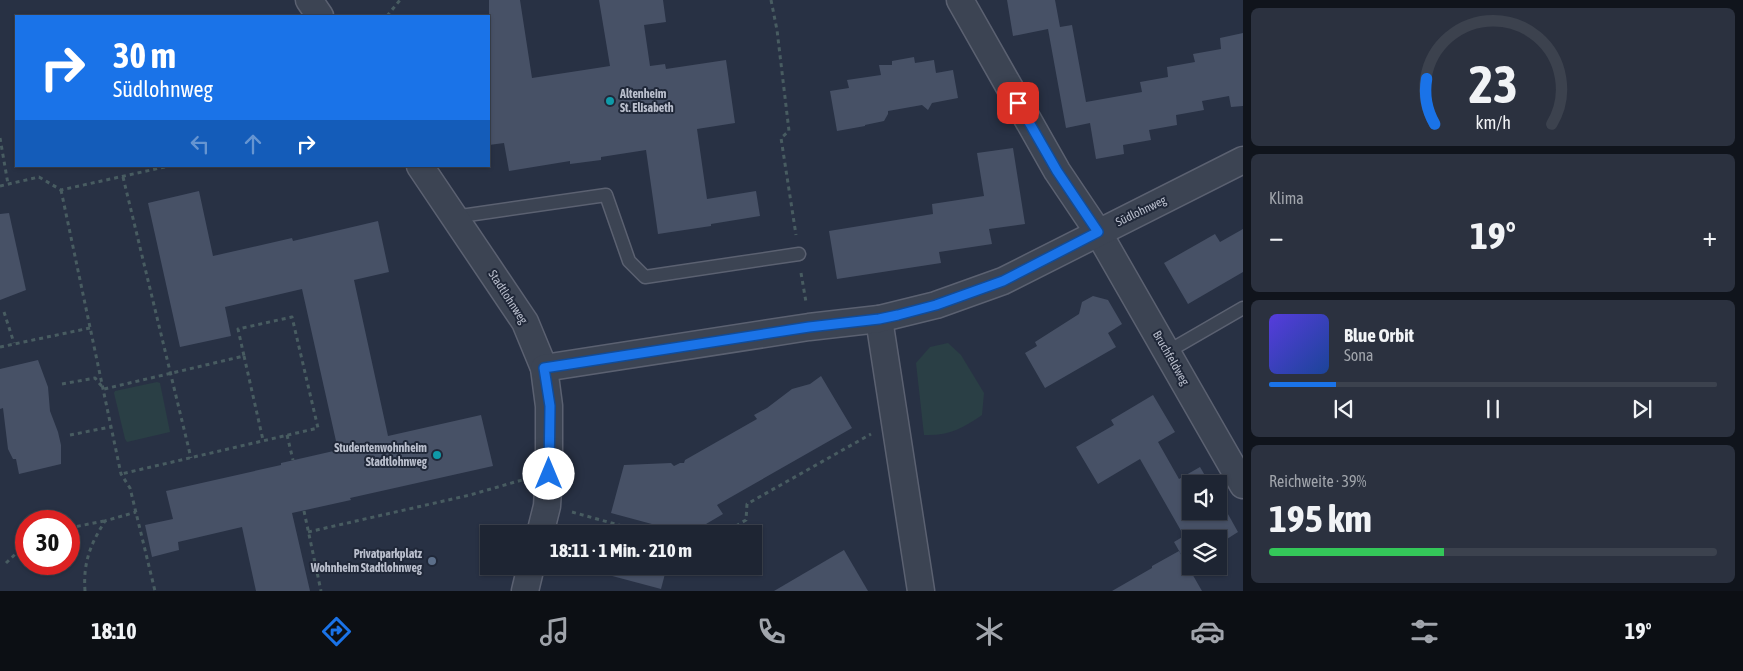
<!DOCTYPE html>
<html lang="de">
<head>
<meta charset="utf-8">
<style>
	:root { --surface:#1e2533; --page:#2b313f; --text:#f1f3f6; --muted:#a1a5ac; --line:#3c424e; --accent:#1a73e8 }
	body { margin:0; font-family:"Asap Condensed",sans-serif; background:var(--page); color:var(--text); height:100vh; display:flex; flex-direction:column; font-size:19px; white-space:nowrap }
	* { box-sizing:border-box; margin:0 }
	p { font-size:16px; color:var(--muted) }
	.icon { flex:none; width:28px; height:28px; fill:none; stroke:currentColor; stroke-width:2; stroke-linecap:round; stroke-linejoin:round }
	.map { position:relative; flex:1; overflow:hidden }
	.panel { display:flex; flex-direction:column; gap:8px; padding:8px; background:#10141c; width:500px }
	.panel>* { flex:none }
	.banner { position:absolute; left:15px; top:15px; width:475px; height:152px; border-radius:0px; box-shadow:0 1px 4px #0004,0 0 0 1px var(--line); background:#1a73e8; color:#fff; overflow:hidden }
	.tools { position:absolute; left:1182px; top:475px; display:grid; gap:10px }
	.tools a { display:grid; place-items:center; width:45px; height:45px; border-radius:0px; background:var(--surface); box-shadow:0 1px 4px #0004,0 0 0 1px var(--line); font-size:25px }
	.speed { position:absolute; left:15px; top:510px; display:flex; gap:10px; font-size:25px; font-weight:700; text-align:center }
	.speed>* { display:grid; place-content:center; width:65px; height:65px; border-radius:50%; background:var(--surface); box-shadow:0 1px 4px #0004,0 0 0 1px var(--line); line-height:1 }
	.speed .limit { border:8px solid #d22; background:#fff; color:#111 }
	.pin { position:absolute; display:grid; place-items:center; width:42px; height:42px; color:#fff; margin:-21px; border-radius:10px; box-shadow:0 2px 8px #0006 }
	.me { position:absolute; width:55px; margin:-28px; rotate:0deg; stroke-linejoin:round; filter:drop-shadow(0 0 4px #0008) }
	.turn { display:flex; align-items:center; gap:18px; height:105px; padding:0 15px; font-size:22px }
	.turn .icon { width:65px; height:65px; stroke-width:2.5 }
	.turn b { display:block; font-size:35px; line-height:42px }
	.lanes { display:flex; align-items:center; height:48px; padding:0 15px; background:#0003; justify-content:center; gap:25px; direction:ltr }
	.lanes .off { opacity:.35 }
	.big { font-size:38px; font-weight:700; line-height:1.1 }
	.panel .tile { flex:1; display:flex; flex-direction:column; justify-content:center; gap:8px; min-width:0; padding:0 18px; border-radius:8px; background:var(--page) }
	.panel .dial { align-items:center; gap:0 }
	.dial svg { height:130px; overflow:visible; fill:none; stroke:var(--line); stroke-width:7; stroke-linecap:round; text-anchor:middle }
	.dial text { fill:var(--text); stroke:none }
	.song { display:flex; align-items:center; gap:15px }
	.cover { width:60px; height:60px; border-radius:8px; background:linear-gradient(135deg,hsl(250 70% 55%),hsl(220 70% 35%)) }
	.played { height:5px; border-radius:2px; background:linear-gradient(90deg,var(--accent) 15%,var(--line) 15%) }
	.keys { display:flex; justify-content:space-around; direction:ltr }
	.heat { display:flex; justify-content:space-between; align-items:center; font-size:28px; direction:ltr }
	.charge { height:8px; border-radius:4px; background:linear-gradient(90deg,#34c759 39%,var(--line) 0) }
	.trip { position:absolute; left:480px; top:525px; width:282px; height:50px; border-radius:0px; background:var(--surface); box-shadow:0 1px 4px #0004,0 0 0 1px var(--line); font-weight:700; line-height:50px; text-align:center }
	.tabs { display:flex; height:80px; justify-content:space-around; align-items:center; background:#0c0f14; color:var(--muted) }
	.tabs .icon { width:35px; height:35px }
	.tabs .current { color:var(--accent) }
	.tabs b { font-size:22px; color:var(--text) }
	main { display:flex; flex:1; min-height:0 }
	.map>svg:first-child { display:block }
	.green { fill:#2a3f45 }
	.building { fill:#475166 }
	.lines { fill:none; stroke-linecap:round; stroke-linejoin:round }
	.lane-casing { stroke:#5b6171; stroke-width:15 }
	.street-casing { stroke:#5b6171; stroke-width:29 }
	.path { stroke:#485c61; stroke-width:3; stroke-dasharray:4 4; stroke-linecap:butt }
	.lane { stroke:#3c4453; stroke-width:12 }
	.street { stroke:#3c4453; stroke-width:26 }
	.route-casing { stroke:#114b97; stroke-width:12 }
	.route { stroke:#1a73e8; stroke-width:9 }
	.culture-dot { fill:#0f9aa8; stroke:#202839; stroke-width:2 }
	.service-dot { fill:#5c6f8a; stroke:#202839; stroke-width:2 }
	.labels { text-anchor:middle; stroke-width:4; stroke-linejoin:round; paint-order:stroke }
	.poi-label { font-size:12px; font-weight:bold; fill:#babfcd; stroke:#202839; text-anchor:end }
	.street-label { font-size:12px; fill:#babfcd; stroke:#202839 }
</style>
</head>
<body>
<main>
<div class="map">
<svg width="1243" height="591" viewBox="0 0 1243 591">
	<rect width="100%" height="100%" fill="#283144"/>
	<g class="green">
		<path d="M948,343L961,355L984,393L982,415C963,428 949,436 924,435L916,363L930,347Z"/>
		<path d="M157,382L160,383L170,432L127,442L125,439L114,393L115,391Z"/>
	</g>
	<g class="building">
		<path d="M489,0H520L532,78L610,66L599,0H663L666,22L644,25L650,66L665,64L666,69L726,60L735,123L697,129L707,199L756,191L760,216L711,224V226L658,234L646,150L601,157V160L570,164V161L509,171L504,143L489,145Z"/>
		<path d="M1007,0H1055L1060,27L1072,25L1086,102L1142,92L1140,82L1168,77L1167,67L1195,62L1193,54L1221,49L1220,38L1243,33V106L1231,107L1229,96L1202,101L1204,110L1176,115L1177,125L1149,130L1151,140L1123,145L1124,154L1096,159L1090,123L1066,128L1048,29L1013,36Z"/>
		<path d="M914,57L915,63L934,60L936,73L953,70L958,98L932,103L928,110L922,105L888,111V114L884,121L865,125V126L837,131L830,91L849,88L847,80L881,75L879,65H892V61Z"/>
		<path d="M1013,148L1025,224L989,229L992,244L939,252L941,263L837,279L829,231L933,214L932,204L984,196L977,153Z"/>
		<path d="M199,191L213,256L292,238L293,241L378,221L389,272L354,280L388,436L481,415L493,466L350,498L351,500L292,513L310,591H256L242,527L178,542L179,550L152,557L145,525L173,519L166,491L281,465V463L338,450L302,289L225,307L231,336L180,347L148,203Z"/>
		<path d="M9,213L26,290L0,300V214Z"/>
		<path d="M1243,229V272L1188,304L1164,263L1215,234L1220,242Z"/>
		<path d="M1093,296L1108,300L1122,324L1108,333L1116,347L1045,388L1025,353L1037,346L1035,342L1079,314L1082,302Z"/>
		<path d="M38,360L48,387L50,411L58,432L61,445V464L19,474L16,459H13L8,449L3,408L0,409V369Z"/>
		<path d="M821,376L852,428L717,505L723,514L689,534L611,513L624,465L671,463L674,466L680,463H684L685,460L757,419L754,415L767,408L792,389L810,384Z"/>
		<path d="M1153,395L1175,432L1158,442L1179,479L1200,467L1210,484H1191V511H1219V498L1238,532L1219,544V539H1191V560L1186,563L1174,542L1184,536L1140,459L1098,484L1076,447L1114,425L1111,420Z"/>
		<path d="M844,550L868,591H774Z"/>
		<path d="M1179,551L1202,591H1112L1152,568V566Z"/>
		<path d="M602,566H667L661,589L601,573Z"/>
	</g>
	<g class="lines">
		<g class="lane-casing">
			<g id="lane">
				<path d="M454,217L606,195L629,261L645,277L799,254"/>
				<path d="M1167,352L1243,308"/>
			</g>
		</g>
		<g class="street-casing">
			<g id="street">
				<path d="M309,0L320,16"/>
				<path d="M960,0L1057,171L1098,232L1243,485"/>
				<path d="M420,166L525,322L544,368L549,406V474L547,506L540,534"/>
				<path d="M879,319L921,591"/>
				<path d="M544,368L809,327L879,319L936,305L1003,281L1243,160"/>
				<path d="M525,591L531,566"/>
			</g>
		</g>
		<g class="path">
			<path d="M771,0L777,30L789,131L781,138L796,235"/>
			<path d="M387,16L400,0"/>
			<path d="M0,138L8,184"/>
			<path d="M123,177L191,458"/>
			<path d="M0,186L39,177L61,190L169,166"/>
			<path d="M61,190L121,474L130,488L155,591"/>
			<path d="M801,273L806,302"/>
			<path d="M4,312L14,343"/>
			<path d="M0,347L90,328"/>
			<path d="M244,356L263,440"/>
			<path d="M62,384L95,378L104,389L244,356L238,329L292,317L318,428L121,474"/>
			<path d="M70,435L110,427"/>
			<path d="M287,435L293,460"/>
			<path d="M304,511L321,591"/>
			<path d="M572,512L651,534"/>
			<path d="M69,528L104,521"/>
			<path d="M308,532L470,495L522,480"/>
			<path d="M722,534L746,520L747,504L871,434"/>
			<path d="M6,563L26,544"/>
			<path d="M85,591C83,563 90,545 105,521L136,512"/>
		</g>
		<use href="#lane" class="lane"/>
		<use href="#street" class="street"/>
	</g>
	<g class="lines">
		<g class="route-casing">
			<path id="route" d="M549,474L550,406L544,368L809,327L879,319L898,315L936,305L1003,281L1098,232L1057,171L1018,103"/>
		</g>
		<use href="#route" class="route"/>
	</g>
	<g class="culture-dot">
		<circle cx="610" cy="101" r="5"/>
		<circle cx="437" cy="455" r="5"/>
	</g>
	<circle class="service-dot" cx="432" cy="561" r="5"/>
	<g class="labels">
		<g class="poi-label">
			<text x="620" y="98" text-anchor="start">Altenheim<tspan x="620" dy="14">St. Elisabeth</tspan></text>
			<text x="427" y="452">Studentenwohnheim<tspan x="427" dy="14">Stadtlohnweg</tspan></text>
			<text x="422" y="558">Privatparkplatz<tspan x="422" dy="14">Wohnheim Stadtlohnweg</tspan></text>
		</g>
		<g class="street-label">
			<text transform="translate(1141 211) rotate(-26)" y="4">Südlohnweg</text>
			<text transform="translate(508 297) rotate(57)" y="4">Stadtlohnweg</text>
			<text transform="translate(1171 358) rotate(60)" y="4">Bruchfeldweg</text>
		</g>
	</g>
</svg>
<div class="tools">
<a><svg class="icon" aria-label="sound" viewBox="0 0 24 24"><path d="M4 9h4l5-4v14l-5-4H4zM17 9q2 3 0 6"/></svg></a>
<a><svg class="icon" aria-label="layers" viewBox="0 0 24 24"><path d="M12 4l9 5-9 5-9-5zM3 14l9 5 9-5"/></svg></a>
</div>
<div class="speed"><div class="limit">30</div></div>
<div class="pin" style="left:1018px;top:103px;background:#d93025"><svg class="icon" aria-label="arrive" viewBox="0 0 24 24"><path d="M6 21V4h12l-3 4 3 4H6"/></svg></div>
<svg class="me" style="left:549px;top:474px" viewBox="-20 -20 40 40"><circle r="19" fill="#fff"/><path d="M0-13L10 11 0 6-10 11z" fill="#1a73e8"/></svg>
<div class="trip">18:11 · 1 Min. · 210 m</div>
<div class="banner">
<div class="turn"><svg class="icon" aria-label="right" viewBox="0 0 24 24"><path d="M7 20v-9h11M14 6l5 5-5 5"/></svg><div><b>30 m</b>Südlohnweg</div></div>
<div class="lanes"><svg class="icon off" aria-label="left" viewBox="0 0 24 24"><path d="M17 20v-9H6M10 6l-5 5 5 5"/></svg><svg class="icon off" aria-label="ahead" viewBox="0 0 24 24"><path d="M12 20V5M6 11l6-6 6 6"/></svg><svg class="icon" aria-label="right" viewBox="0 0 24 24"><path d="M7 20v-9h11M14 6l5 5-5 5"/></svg></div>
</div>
</div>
<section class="panel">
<div class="tile dial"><svg viewBox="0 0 100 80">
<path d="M14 69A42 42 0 1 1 86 69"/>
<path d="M14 69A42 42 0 0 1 9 41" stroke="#1a73e8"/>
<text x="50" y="56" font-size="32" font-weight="700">23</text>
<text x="50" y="72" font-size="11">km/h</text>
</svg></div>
<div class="tile"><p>Klima</p>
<div class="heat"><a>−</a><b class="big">19°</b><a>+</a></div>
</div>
<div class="tile">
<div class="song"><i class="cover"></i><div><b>Blue Orbit</b><p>Sona</p></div></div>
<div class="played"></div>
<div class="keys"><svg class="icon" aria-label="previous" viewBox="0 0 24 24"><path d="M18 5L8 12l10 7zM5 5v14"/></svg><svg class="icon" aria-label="pause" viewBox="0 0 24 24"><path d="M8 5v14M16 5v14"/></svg><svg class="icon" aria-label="next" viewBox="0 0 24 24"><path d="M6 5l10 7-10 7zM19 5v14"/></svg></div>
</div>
<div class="tile"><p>Reichweite · 39%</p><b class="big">195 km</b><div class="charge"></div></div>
</section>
</main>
<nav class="tabs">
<b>18:10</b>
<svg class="icon current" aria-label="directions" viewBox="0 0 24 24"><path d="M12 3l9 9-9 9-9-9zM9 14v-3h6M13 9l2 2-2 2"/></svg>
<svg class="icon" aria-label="music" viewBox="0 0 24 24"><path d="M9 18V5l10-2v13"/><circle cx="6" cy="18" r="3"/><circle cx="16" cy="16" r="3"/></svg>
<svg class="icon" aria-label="phone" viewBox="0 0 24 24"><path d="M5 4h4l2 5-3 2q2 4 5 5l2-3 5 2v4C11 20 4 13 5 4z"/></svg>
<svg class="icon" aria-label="climate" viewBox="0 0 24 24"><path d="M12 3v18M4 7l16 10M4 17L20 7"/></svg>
<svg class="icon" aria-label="car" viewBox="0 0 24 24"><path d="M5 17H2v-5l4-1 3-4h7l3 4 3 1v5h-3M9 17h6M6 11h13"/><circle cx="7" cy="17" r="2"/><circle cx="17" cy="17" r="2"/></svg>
<svg class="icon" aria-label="filters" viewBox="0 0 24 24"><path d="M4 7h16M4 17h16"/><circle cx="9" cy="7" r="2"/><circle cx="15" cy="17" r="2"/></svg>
<b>19°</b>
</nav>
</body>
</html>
